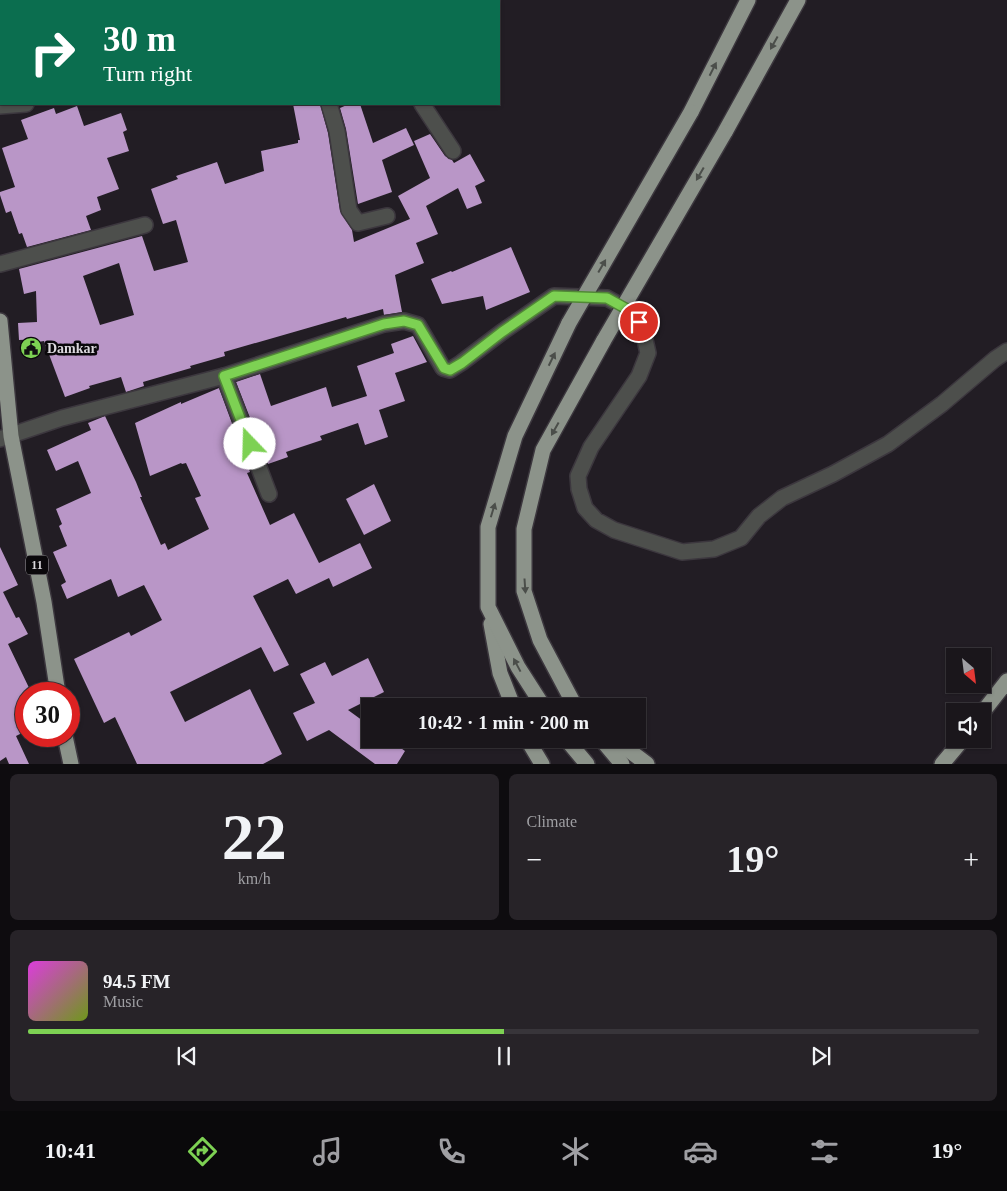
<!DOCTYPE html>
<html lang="en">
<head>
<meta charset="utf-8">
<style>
	:root { --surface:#1a161b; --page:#272328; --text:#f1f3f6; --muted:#9f9fa3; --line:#38353a; --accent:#7dd153 }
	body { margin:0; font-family:"Times New Roman",serif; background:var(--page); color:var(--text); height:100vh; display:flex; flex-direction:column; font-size:19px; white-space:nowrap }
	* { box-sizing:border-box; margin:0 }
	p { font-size:16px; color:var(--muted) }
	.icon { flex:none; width:28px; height:28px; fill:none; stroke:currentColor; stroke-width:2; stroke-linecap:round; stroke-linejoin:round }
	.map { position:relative; height:764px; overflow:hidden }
	.sheet { display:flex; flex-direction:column; gap:10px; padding:10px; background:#0e0c0f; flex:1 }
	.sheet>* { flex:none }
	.hud { position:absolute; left:0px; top:0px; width:500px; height:105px; box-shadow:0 1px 4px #0004,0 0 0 1px var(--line); background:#0b6e4f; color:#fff; overflow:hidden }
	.needle { width:32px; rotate:152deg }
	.buttons { position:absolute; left:946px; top:648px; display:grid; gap:10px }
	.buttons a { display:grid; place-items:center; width:45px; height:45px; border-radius:0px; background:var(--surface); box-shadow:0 1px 4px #0004,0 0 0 1px var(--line); font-size:25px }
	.speed { position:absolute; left:15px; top:682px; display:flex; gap:10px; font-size:25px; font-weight:700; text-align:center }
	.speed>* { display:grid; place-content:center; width:65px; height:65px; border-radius:50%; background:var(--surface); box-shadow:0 1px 4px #0004,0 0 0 1px var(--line); line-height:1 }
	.speed .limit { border:8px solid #d22; background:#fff; color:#111 }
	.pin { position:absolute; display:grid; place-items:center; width:42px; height:42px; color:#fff; margin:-21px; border:2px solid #fff; border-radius:50%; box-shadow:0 1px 5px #0007 }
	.me { position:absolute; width:55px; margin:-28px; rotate:339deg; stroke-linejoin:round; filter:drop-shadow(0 0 4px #0008) }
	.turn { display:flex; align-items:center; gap:18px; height:105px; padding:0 20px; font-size:22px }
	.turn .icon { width:65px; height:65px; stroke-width:2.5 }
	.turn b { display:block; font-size:35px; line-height:42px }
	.big { font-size:38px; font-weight:700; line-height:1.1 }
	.sheet .card { flex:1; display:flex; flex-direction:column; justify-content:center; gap:8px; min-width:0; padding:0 18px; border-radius:8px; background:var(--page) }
	.sheet .dial { align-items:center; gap:0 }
	.dial b { font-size:65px; line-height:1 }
	.song { display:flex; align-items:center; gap:15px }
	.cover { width:60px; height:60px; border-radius:8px; background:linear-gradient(135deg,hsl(300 70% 55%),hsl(80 70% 35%)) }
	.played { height:5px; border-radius:2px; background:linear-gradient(90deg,var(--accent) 50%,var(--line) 50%) }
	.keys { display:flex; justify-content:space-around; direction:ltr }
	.heat { display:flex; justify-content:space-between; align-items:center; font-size:28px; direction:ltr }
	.sheet .tiles { flex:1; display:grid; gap:10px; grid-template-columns:1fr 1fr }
	.card:last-child { grid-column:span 2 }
	.trip { position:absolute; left:361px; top:698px; width:285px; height:50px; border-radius:0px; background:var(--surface); box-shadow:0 1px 4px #0004,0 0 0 1px var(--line); font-weight:700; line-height:50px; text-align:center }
	.menu { display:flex; height:80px; justify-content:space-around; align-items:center; background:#0a090b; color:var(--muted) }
	.menu .icon { width:35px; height:35px }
	.menu .current { color:var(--accent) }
	.menu b { font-size:22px; color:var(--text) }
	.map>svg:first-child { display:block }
	.building { fill:#b996c7; fill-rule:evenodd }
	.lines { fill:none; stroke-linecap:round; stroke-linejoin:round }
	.minor-casing { stroke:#3c373e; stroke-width:18 }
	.highway-casing { stroke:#3c373e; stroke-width:18 }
	.minor { stroke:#4d4f4c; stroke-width:15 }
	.highway { stroke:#8c938a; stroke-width:15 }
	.highway-bridge-casing { stroke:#3c373e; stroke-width:18; stroke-linecap:butt }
	.highway-bridge { stroke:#8c938a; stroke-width:15 }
	.oneway { fill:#4b4e4a }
	.route-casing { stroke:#518836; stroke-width:12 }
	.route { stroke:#7dd153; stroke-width:9 }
	.labels { text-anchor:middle; stroke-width:5; stroke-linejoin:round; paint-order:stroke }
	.shield { fill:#0a080b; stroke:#9c9a9e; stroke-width:1 }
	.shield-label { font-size:12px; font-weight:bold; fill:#dbd8dd }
	.poi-label { font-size:14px; font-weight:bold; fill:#dbd8dd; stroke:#0a080b; text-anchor:start }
</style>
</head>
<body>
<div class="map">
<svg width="1007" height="764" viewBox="0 0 1007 764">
	<rect width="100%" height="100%" fill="#221d24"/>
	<g class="building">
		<path d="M293,104H320L328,133L340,211L352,230L354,242L410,219L398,196L430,178L414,141L430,134L445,156L452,160L454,163L470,154L485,181L475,186L482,203L467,209L458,188L426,206L438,234L416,243L424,263L395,275L402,312L384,315L383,309L347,319L346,317L224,352L225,356L190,366L191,368L143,382L144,386L126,392L121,377L89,386L90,388L65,397L44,341L38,342V339L19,340L18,323L37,322L36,291L24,294L19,269L142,236L154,271L188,262L176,220L163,224L151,189L178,179L176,176L217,162L225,184L264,171L261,151L298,143V140H300ZM119,263L134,315L100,325L83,276Z"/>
		<path d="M349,104H360L373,143L406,128L414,145L382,160L392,192L358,204L346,129L340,108Z"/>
		<path d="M77,106L84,126L121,113L127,130L123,132L129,151L107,158L119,189L97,197L101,210L86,216L91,230L27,247L22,233L19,234L11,211L6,213L0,195V192L15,187L2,148L28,139L21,120L54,108L56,114Z"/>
		<path d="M511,247L530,292L486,310L483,296L442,304L431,279L451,271L452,272Z"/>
		<path d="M413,336L427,362L395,373L405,401L379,410L388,437L365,445L358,423L320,436L322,440L286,452L288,457L268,464L236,382L260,374L271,406L326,387L332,407L367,396L357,366L394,353L391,344Z"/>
		<path d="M219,388L250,472L247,473L270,525L294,513L319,563L360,543L372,568L333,587L329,578L296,594L288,579L253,596L289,665L274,672L261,647L170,692L185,722L250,689L282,754L263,764H137L115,717L104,723L74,659L129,632L131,636L162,620L144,585L118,597L111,579L67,599L61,585L66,582L53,552L67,546L59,526L62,524L56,509L91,493L78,461L56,471L47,450L91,430L88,423L105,416L136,482L142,497H140L161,545L165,543L168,550L209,529L195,498L201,496L186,463L182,464L181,463L150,476L135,423L181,402V404Z"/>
		<path d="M374,484L391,521L364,535L346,499Z"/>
		<path d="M0,547L18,585L3,592L16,618L19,617L28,634L8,644L32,694H26V731L16,736L29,764H9L6,757L0,761Z"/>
		<path d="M368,658L384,692L348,710L370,726V739H388L405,751L397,764H375L329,730L307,741L293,713L315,703L300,674L325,662L332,676Z"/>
	</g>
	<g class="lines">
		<g class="minor-casing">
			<g id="minor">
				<path d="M58,0V1"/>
				<path d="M297,0L299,1"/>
				<path d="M377,0L378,1"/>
				<path d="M89,1L92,0"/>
				<path d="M321,1L322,0"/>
				<path d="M0,39L1,38"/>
				<path d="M329,104L337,131L349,210L358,223L387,216"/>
				<path d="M422,104L453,151"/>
				<path d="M0,106L26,104"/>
				<path d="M0,264L145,225"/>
				<path d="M224,376L269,494"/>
				<path d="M0,439L62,418L224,376L384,324L404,321L418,325L443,368L450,370L461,363L502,332L554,296L607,298L634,313L643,331L648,353L639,376L591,447L578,476L579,489L585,508L596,520L614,530L682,552L714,549L741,538L759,516L782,498L833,474L888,444L942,404L995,359L1007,351"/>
			</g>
		</g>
		<g class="highway-casing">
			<g id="highway">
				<path d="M691,112L748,0"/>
				<path d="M725,132L798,0"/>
				<path d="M0,321L11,436L44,602L58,694"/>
				<path d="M491,624L500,673L513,706"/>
				<path d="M543,706L518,667L488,607V527L515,436L569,323"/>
				<path d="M575,706L540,640L524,591V529L543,450L604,340"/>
				<path d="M982,713L1007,681"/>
				<path d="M65,736L71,764"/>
				<path d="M527,739L542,764"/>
				<path d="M566,739L587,764"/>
				<path d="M601,739L622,764"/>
				<path d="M614,739L647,764"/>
				<path d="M942,764L963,739"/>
			</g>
		</g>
		<use href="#minor" class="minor"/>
		<use href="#highway" class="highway"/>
		<g class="highway-bridge-casing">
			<g id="highway-bridge">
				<path d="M569,323L691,112"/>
				<path d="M604,340L725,132"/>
			</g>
		</g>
		<use href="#highway-bridge" class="highway-bridge"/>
	</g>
	<defs><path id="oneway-solid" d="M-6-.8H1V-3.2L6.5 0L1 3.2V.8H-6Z" transform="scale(1.25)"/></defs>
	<g class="oneway">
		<use href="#oneway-solid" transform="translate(774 43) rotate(119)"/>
		<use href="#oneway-solid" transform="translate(713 69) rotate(-63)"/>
		<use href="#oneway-solid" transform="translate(700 174) rotate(120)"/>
		<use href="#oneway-solid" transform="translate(602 266) rotate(-60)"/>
		<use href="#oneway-solid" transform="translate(552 359) rotate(-64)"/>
		<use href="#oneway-solid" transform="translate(555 429) rotate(119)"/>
		<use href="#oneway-solid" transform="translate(493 510) rotate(-73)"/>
		<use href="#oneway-solid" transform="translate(525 586) rotate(86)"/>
		<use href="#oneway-solid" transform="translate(517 665) rotate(-118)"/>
	</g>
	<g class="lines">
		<g class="route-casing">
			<path id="route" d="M250,444L224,376L384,324L404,321L418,325L444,368L450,370L462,363L502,332L554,296L607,298L634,313L639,322"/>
		</g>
		<use href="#route" class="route"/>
	</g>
	<defs>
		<g id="civic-disc" transform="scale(1.125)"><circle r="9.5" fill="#7dd153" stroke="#0a080b"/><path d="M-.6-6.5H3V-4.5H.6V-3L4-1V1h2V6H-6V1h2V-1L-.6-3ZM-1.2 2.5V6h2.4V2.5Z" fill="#111"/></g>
	</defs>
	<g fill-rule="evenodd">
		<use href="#civic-disc" x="31" y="348"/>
	</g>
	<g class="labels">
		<rect class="shield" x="26" y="555.5" width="22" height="19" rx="4"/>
		<g class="shield-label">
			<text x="37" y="569">11</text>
		</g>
		<g class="poi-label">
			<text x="47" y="353">Damkar</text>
		</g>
	</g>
</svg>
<div class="buttons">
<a><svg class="needle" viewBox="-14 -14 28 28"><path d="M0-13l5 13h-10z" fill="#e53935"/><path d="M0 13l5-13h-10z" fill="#9f9fa3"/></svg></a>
<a><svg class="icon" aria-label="sound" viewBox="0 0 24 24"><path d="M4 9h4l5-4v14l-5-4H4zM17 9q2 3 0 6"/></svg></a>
</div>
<div class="speed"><div class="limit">30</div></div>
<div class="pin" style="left:639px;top:322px;background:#d93025"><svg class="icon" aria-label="arrive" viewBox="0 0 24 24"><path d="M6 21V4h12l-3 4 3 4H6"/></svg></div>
<svg class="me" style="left:250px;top:444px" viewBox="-20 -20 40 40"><circle r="19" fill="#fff"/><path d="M0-13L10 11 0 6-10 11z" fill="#7dd153"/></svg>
<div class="trip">10:42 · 1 min · 200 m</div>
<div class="hud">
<div class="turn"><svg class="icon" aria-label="right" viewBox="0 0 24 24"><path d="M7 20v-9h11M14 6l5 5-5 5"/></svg><div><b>30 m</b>Turn right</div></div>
</div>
</div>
<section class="sheet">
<div class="tiles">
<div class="card dial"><b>22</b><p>km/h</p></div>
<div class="card"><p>Climate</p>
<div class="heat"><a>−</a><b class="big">19°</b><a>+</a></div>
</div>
<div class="card">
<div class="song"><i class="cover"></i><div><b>94.5 FM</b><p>Music</p></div></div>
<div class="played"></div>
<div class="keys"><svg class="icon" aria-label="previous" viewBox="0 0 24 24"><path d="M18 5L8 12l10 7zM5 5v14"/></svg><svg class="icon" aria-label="pause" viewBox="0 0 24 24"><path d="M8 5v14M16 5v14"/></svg><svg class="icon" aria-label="next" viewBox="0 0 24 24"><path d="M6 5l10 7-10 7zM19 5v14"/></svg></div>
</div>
</div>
</section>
<nav class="menu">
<b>10:41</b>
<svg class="icon current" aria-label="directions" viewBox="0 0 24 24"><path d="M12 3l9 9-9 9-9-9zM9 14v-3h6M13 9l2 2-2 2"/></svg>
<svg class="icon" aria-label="music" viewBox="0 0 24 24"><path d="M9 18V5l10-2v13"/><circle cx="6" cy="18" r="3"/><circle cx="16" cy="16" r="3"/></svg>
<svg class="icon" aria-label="phone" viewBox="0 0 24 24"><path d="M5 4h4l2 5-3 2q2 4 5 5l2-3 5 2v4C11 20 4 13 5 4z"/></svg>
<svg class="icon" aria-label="climate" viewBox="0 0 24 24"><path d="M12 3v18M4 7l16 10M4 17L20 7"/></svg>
<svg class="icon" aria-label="car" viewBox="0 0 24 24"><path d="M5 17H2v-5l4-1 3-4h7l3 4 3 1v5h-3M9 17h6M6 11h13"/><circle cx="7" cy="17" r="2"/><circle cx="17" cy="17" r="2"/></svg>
<svg class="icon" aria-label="filters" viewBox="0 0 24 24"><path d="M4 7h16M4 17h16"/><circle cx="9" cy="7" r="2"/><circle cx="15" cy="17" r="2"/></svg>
<b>19°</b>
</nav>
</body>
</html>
